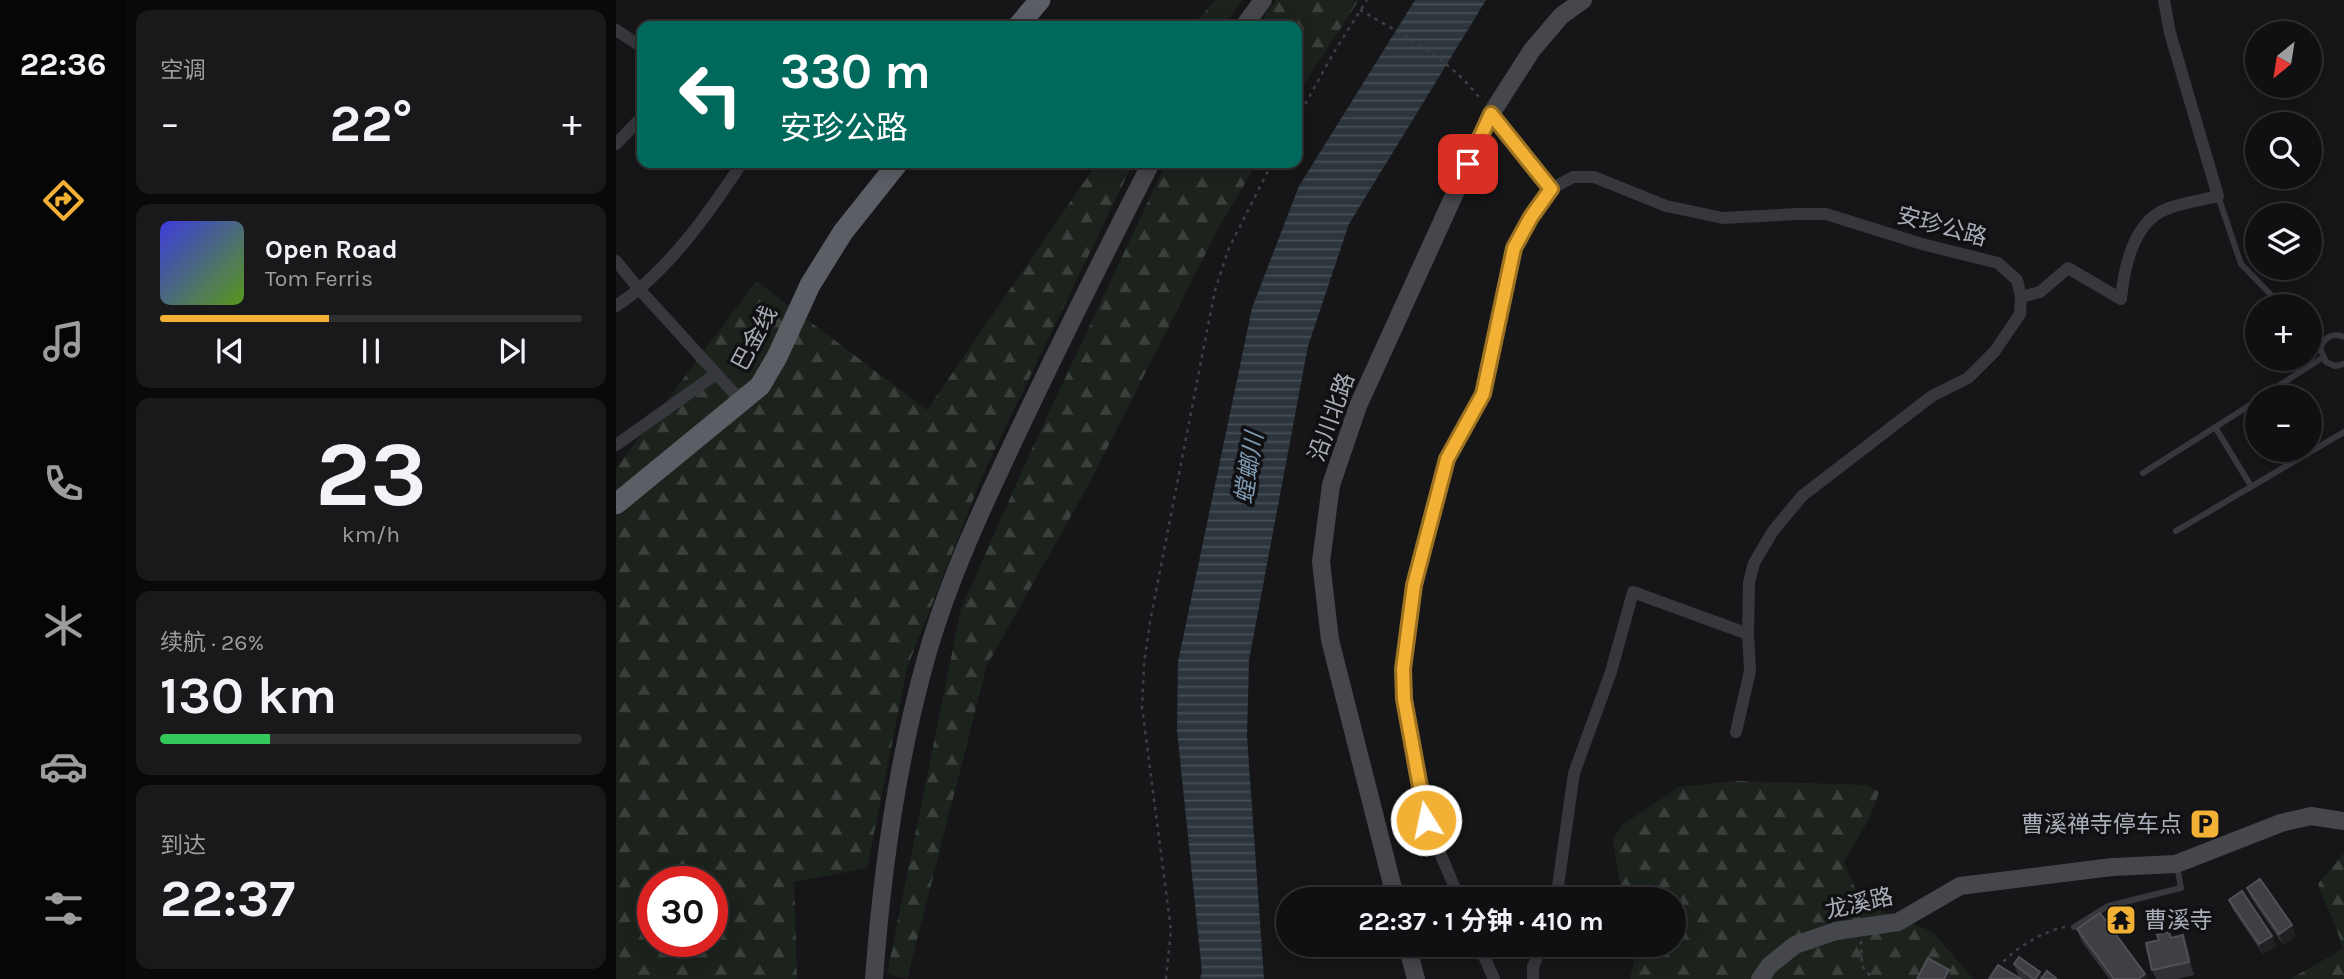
<!DOCTYPE html>
<html lang="zh">
<head>
<meta charset="utf-8">
<style>
	:root { --surface:#101012; --page:#19191b; --text:#f1f3f6; --muted:#9c9d9f; --line:#303032; --accent:#f2b134 }
	body { margin:0; font-family:Karla,"Noto Sans SC",sans-serif; background:var(--page); color:var(--text); height:100vh; display:flex; flex-direction:column; font-size:26px; white-space:nowrap }
	* { box-sizing:border-box; margin:0 }
	p { font-size:23px; color:var(--muted) }
	.icon { flex:none; width:38px; height:38px; fill:none; stroke:currentColor; stroke-width:2; stroke-linecap:round; stroke-linejoin:round }
	.map { position:relative; flex:1; overflow:hidden }
	.side { display:flex; flex-direction:column; gap:10px; padding:10px; background:#09090a; width:490px }
	.side>* { flex:none }
	.guide { position:absolute; left:21px; top:21px; width:665px; height:147px; border-radius:14px; box-shadow:0 4px 18px #0003,0 0 0 2px var(--line); background:#00695c; color:#fff; overflow:hidden }
	.needle { width:46px; rotate:210deg }
	.buttons { position:absolute; left:1629px; top:21px; display:grid; gap:14px }
	.buttons a { display:grid; place-items:center; width:77px; height:77px; border-radius:50%; background:var(--surface); box-shadow:0 4px 18px #0003,0 0 0 2px var(--line); font-size:35px }
	.speed { position:absolute; left:21px; top:866px; display:flex; gap:14px; font-size:35px; font-weight:700; text-align:center }
	.speed>* { display:grid; place-content:center; width:91px; height:91px; border-radius:50%; background:var(--surface); box-shadow:0 4px 18px #0003,0 0 0 2px var(--line); line-height:1 }
	.speed .limit { border:10px solid #d22; background:#fff; color:#111 }
	.pin { position:absolute; display:grid; place-items:center; width:60px; height:60px; color:#fff; margin:-30px; border-radius:14px; box-shadow:0 4px 10px #0006 }
	.me { position:absolute; width:77px; margin:-38px; rotate:350deg; stroke-linejoin:round; filter:drop-shadow(0 0 5px #0008) }
	.turn { display:flex; align-items:center; gap:24px; height:147px; padding:0 28px; font-size:32px }
	.turn .icon { width:91px; height:91px; stroke-width:2.5 }
	.turn b { display:block; font-size:49px; line-height:60px }
	.big { font-size:52px; font-weight:700; line-height:1.1 }
	.side .card { flex:1; display:flex; flex-direction:column; justify-content:center; gap:10px; min-width:0; padding:0 24px; border-radius:14px; background:var(--page) }
	.side .dial { align-items:center; gap:0 }
	.dial b { font-size:91px; line-height:1 }
	.song { display:flex; align-items:center; gap:21px }
	.cover { width:84px; height:84px; border-radius:10px; background:linear-gradient(135deg,hsl(240 70% 55%),hsl(90 70% 35%)) }
	.played { height:7px; border-radius:4px; background:linear-gradient(90deg,var(--accent) 40%,var(--line) 40%) }
	.keys { display:flex; justify-content:space-around; direction:ltr }
	.heat { display:flex; justify-content:space-between; align-items:center; font-size:38px; direction:ltr }
	.charge { height:10px; border-radius:5px; background:linear-gradient(90deg,#34c759 26%,var(--line) 0) }
	.trip { position:absolute; left:660px; top:887px; width:410px; height:70px; border-radius:35px; background:var(--surface); box-shadow:0 4px 18px #0003,0 0 0 2px var(--line); font-weight:700; line-height:70px; text-align:center }
	main { display:flex; flex:1; min-height:0 }
	.dock { display:flex; flex-direction:column; width:126px; justify-content:space-around; align-items:center; background:#060607; color:var(--muted) }
	.dock .icon { width:49px; height:49px }
	.dock .selected { color:var(--accent) }
	.dock b { font-size:32px; color:var(--text) }
	.map>svg:first-child { display:block }
	.forest { fill:url(#forest-firs); fill-rule:evenodd }
	.water { fill:url(#water-rules) }
	.lines { fill:none; stroke-linecap:round; stroke-linejoin:round }
	.path { stroke:#3d3f44; stroke-width:2.5; stroke-dasharray:3.5 5; stroke-linecap:butt }
	.service { stroke:#37383d; stroke-width:6 }
	.minor { stroke:#37383d; stroke-width:12 }
	.secondary { stroke:#45474d; stroke-width:18 }
	.trunk { stroke:#5b5e65; stroke-width:21 }
	.wall { fill:#323236 }
	.shaded-wall { fill:#212124 }
	.building { fill:#3f3f44; stroke:#4f5156; stroke-width:2 }
	.route-casing { stroke:#9d7322; stroke-width:18 }
	.route { stroke:#f2b134; stroke-width:12 }
	.labels { text-anchor:middle; stroke-width:7; stroke-linejoin:round; paint-order:stroke }
	.street-label { font-size:23px; fill:#a8adb8; stroke:#111113 }
	.poi-label { font-size:23px; fill:#a8adb8; stroke:#111113; text-anchor:end }
	.water-label { font-size:24px; font-style:italic; fill:#7f9bb3; stroke:#111113 }
</style>
</head>
<body>
<main>
<nav class="dock">
<b>22:36</b>
<svg class="icon selected" aria-label="directions" viewBox="0 0 24 24"><path d="M12 3l9 9-9 9-9-9zM9 14v-3h6M13 9l2 2-2 2"/></svg>
<svg class="icon" aria-label="music" viewBox="0 0 24 24"><path d="M9 18V5l10-2v13"/><circle cx="6" cy="18" r="3"/><circle cx="16" cy="16" r="3"/></svg>
<svg class="icon" aria-label="phone" viewBox="0 0 24 24"><path d="M5 4h4l2 5-3 2q2 4 5 5l2-3 5 2v4C11 20 4 13 5 4z"/></svg>
<svg class="icon" aria-label="climate" viewBox="0 0 24 24"><path d="M12 3v18M4 7l16 10M4 17L20 7"/></svg>
<svg class="icon" aria-label="car" viewBox="0 0 24 24"><path d="M5 17H2v-5l4-1 3-4h7l3 4 3 1v5h-3M9 17h6M6 11h13"/><circle cx="7" cy="17" r="2"/><circle cx="17" cy="17" r="2"/></svg>
<svg class="icon" aria-label="filters" viewBox="0 0 24 24"><path d="M4 7h16M4 17h16"/><circle cx="9" cy="7" r="2"/><circle cx="15" cy="17" r="2"/></svg>
</nav>
<section class="side">
<div class="card"><p>空调</p>
<div class="heat"><a>−</a><b class="big">22°</b><a>+</a></div>
</div>
<div class="card">
<div class="song"><i class="cover"></i><div><b>Open Road</b><p>Tom Ferris</p></div></div>
<div class="played"></div>
<div class="keys"><svg class="icon" aria-label="previous" viewBox="0 0 24 24"><path d="M18 5L8 12l10 7zM5 5v14"/></svg><svg class="icon" aria-label="pause" viewBox="0 0 24 24"><path d="M8 5v14M16 5v14"/></svg><svg class="icon" aria-label="next" viewBox="0 0 24 24"><path d="M6 5l10 7-10 7zM19 5v14"/></svg></div>
</div>
<div class="card dial"><b>23</b><p>km/h</p></div>
<div class="card"><p>续航 · 26%</p><b class="big">130 km</b><div class="charge"></div></div>
<div class="card"><p>到达</p><b class="big">22:37</b></div>
</section>
<div class="map">
<svg width="1728" height="979" viewBox="0 0 1728 979">
	<defs>
		<pattern id="forest-firs" width="22" height="20" patternUnits="userSpaceOnUse" patternTransform="scale(1.75)"><rect width="22" height="20" fill="#1c231d"/><path d="M5 1l3.5 6h-7zM16 11l3.5 6h-7z" fill="#3a403c"/></pattern>
		<pattern id="water-rules" width="6" height="5" patternUnits="userSpaceOnUse" patternTransform="scale(1.75)"><rect width="6" height="5" fill="#2c353c"/><path d="M0 2.5h6" fill="none" stroke="#485056"/></pattern>
	</defs>
	<rect width="100%" height="100%" fill="#161618"/>
	<g class="forest">
		<path d="M599,0H626L607,26H577Z"/>
		<path d="M660,0H743L681,95V26H641Z"/>
		<path d="M481,163H517L367,474L291,668L251,868L178,882L181,979H0V469L140,281L311,410ZM37,882H96V942H37Z"/>
		<path d="M550,163H641L602,229L473,484L371,665L291,979L271,974L345,609L415,451Z"/>
		<path d="M1123,781L1252,785L1263,792L1254,817L1228,862L1245,902L1317,932L1357,979H1014L1018,962L1014,945H1057V900L1006,899L997,840L1006,825L1063,787Z"/>
		<path d="M1728,853V979H1674L1727,949C1721,926 1710,906 1702,884Z"/>
	</g>
	<path class="water" d="M799,0H870L733,224L692,346L633,660L631,736L648,979H584L586,972L561,730L562,662L636,308L683,186Z"/>
	<g class="lines">
		<g class="path">
			<path d="M744,10C787,35 835,59 865,100"/>
			<path d="M681,119L718,52L751,0"/>
			<path d="M1245,941L1246,966L1257,979"/>
			<path d="M1382,968C1394,951 1430,929 1450,927"/>
			<path d="M550,979L555,930L526,707L528,664L534,622L599,290L613,248L656,163"/>
		</g>
		<g class="service">
			<path d="M1602,196L1625,264L1666,306"/>
			<path d="M1694,331L1706,343"/>
			<path d="M1728,337C1717,332 1709,337 1704,348L1710,362L1719,366L1728,364"/>
			<path d="M1645,397L1706,358"/>
			<path d="M1599,427L1635,486"/>
			<path d="M1527,473L1642,400"/>
			<path d="M1560,531L1728,432"/>
			<path d="M1458,927L1492,906L1565,888L1561,866"/>
		</g>
		<g class="minor">
			<path d="M0,30L26,47"/>
			<path d="M875,114L935,189L957,177H978L1050,206L1107,218L1181,214H1210L1306,244L1382,263L1401,280L1405,297L1404,314L1379,351L1352,378L1316,396L1186,496L1157,531L1138,563L1133,582L1132,634L1134,671L1120,732"/>
			<path d="M0,144L26,117"/>
			<path d="M0,261L24,290L126,402"/>
			<path d="M1405,297L1424,292L1452,268L1505,299C1508,269 1516,228 1544,212C1560,203 1584,201 1602,196L1554,33L1548,0"/>
			<path d="M0,306C52,272 92,214 126,163"/>
			<path d="M0,445L100,374"/>
			<path d="M844,900L810,820L788,699L787,669L798,585L831,459L867,394L898,248L915,217L935,189"/>
			<path d="M940,900L958,773L995,672L1017,592L1132,634"/>
			<path d="M863,945L878,979"/>
			<path d="M917,979V967L926,945"/>
		</g>
		<g class="secondary">
			<path d="M628,26L647,0"/>
			<path d="M780,900L714,640L705,562L715,485L742,406L875,114L916,50L945,16L967,0"/>
			<path d="M791,945L800,979"/>
			<path d="M258,979C266,869 281,761 311,655C333,578 367,506 401,434C444,343 489,253 535,163"/>
			<path d="M1144,979L1153,966L1179,945L1220,931L1282,922L1344,886L1496,867L1560,864L1665,823L1695,816L1728,821"/>
		</g>
		<g class="trunk">
			<path d="M402,26L424,0"/>
			<path d="M0,504L144,386L161,357L194,285L227,232L282,163"/>
		</g>
	</g>
	<g class="wall">
		<path d="M1631,888L1680,936L1667,945L1635,898Z"/>
		<path d="M1613,900L1656,936L1660,946L1647,954L1617,910Z"/>
		<path d="M1461,929L1529,974L1531,979H1493L1466,942Z"/>
		<path d="M1553,932L1555,938L1572,948L1578,975L1561,979H1540L1536,970L1543,940Z"/>
		<path d="M1398,964L1426,978L1440,979H1373L1403,977Z"/>
	</g>
	<g class="shaded-wall">
		<path d="M1676,925L1680,936L1667,945L1663,934Z"/>
		<path d="M1567,935L1572,948L1578,975L1573,962Z"/>
		<path d="M1656,936L1660,946L1647,954L1643,944Z"/>
		<path d="M1333,970L1336,979H1328Z"/>
		<path d="M1424,972L1426,979H1419Z"/>
		<path d="M1529,974L1531,979H1522Z"/>
	</g>
	<g class="building">
		<path d="M1644,879L1676,925L1663,934L1631,888Z"/>
		<path d="M1626,891L1656,936L1643,944L1613,900Z"/>
		<path d="M1484,913L1529,974L1522,979H1498L1461,929Z"/>
		<path d="M1553,932L1555,938L1567,935L1573,962L1536,970L1530,943L1543,940L1541,935Z"/>
		<path d="M1403,957L1424,972L1419,979H1417L1398,964Z"/>
		<path d="M1312,958L1333,970L1328,979H1301Z"/>
		<path d="M1382,965L1405,979H1373Z"/>
		<path d="M1431,971L1440,978L1439,979H1425Z"/>
	</g>
	<g class="lines">
		<g class="route-casing">
			<path id="route" d="M810,820L788,699L787,669L798,585L831,459L867,394L898,248L915,217L935,189L875,114L852,164"/>
		</g>
		<use href="#route" class="route"/>
	</g>
	<defs>
		<g id="parking-square" transform="scale(1.575)"><rect x="-9" y="-9" width="18" height="18" rx="4" fill="#f2b134" stroke="#111113"/><path d="M-3.5-5.5H1a3.5 3.5 0 0 1 0 7H-1V5.5H-3.5ZM-1-3.4V-.6H.8a1.4 1.4 0 0 0 0-2.8Z" fill="#111"/></g>
		<g id="temple-square" transform="scale(1.575)"><rect x="-9" y="-9" width="18" height="18" rx="4" fill="#f2b134" stroke="#111113"/><path d="M0-6L5-2H3V0L6.5 2.5H4V6H1.5V3h-3V6H-4V2.5H-6.5L-3 0V-2H-5Z" fill="#111"/></g>
	</defs>
	<g fill-rule="evenodd">
		<use href="#parking-square" x="1589" y="824"/>
		<use href="#temple-square" x="1505" y="920"/>
	</g>
	<g class="labels">
		<g class="street-label">
			<text transform="translate(1326 226) rotate(15)" y="8">安珍公路</text>
			<text transform="translate(138 338) rotate(-62)" y="8">巴金线</text>
			<text transform="translate(715 417) rotate(-70)" y="8">沿川北路</text>
			<text transform="translate(1243 903) rotate(-13)" y="8">龙溪路</text>
		</g>
		<g class="poi-label">
			<text x="1566" y="832">曹溪禅寺停车点</text>
			<text x="1528" y="928" text-anchor="start">曹溪寺</text>
		</g>
		<g class="water-label">
			<text transform="translate(633 468) rotate(-81)" y="8">螳螂川</text>
		</g>
	</g>
</svg>
<div class="buttons">
<a><svg class="needle" viewBox="-14 -14 28 28"><path d="M0-13l5 13h-10z" fill="#e53935"/><path d="M0 13l5-13h-10z" fill="#9c9d9f"/></svg></a>
<a><svg class="icon" aria-label="search" viewBox="0 0 24 24"><circle cx="10" cy="10" r="6"/><path d="M15 15l6 6"/></svg></a>
<a><svg class="icon" aria-label="layers" viewBox="0 0 24 24"><path d="M12 4l9 5-9 5-9-5zM3 14l9 5 9-5"/></svg></a>
<a>+</a>
<a>−</a>
</div>
<div class="speed"><div class="limit">30</div></div>
<div class="pin" style="left:852px;top:164px;background:#d93025"><svg class="icon" aria-label="arrive" viewBox="0 0 24 24"><path d="M6 21V4h12l-3 4 3 4H6"/></svg></div>
<svg class="me" style="left:810px;top:820px" viewBox="-20 -20 40 40"><circle r="17" fill="#f2b134" stroke="#fff" stroke-width="3"/><path d="M0-11L8 9 0 5-8 9z" fill="#fff"/></svg>
<div class="trip">22:37 · 1 分钟 · 410 m</div>
<div class="guide">
<div class="turn"><svg class="icon" aria-label="left" viewBox="0 0 24 24"><path d="M17 20v-9H6M10 6l-5 5 5 5"/></svg><div><b>330 m</b>安珍公路</div></div>
</div>
</div>
</main>
</body>
</html>
